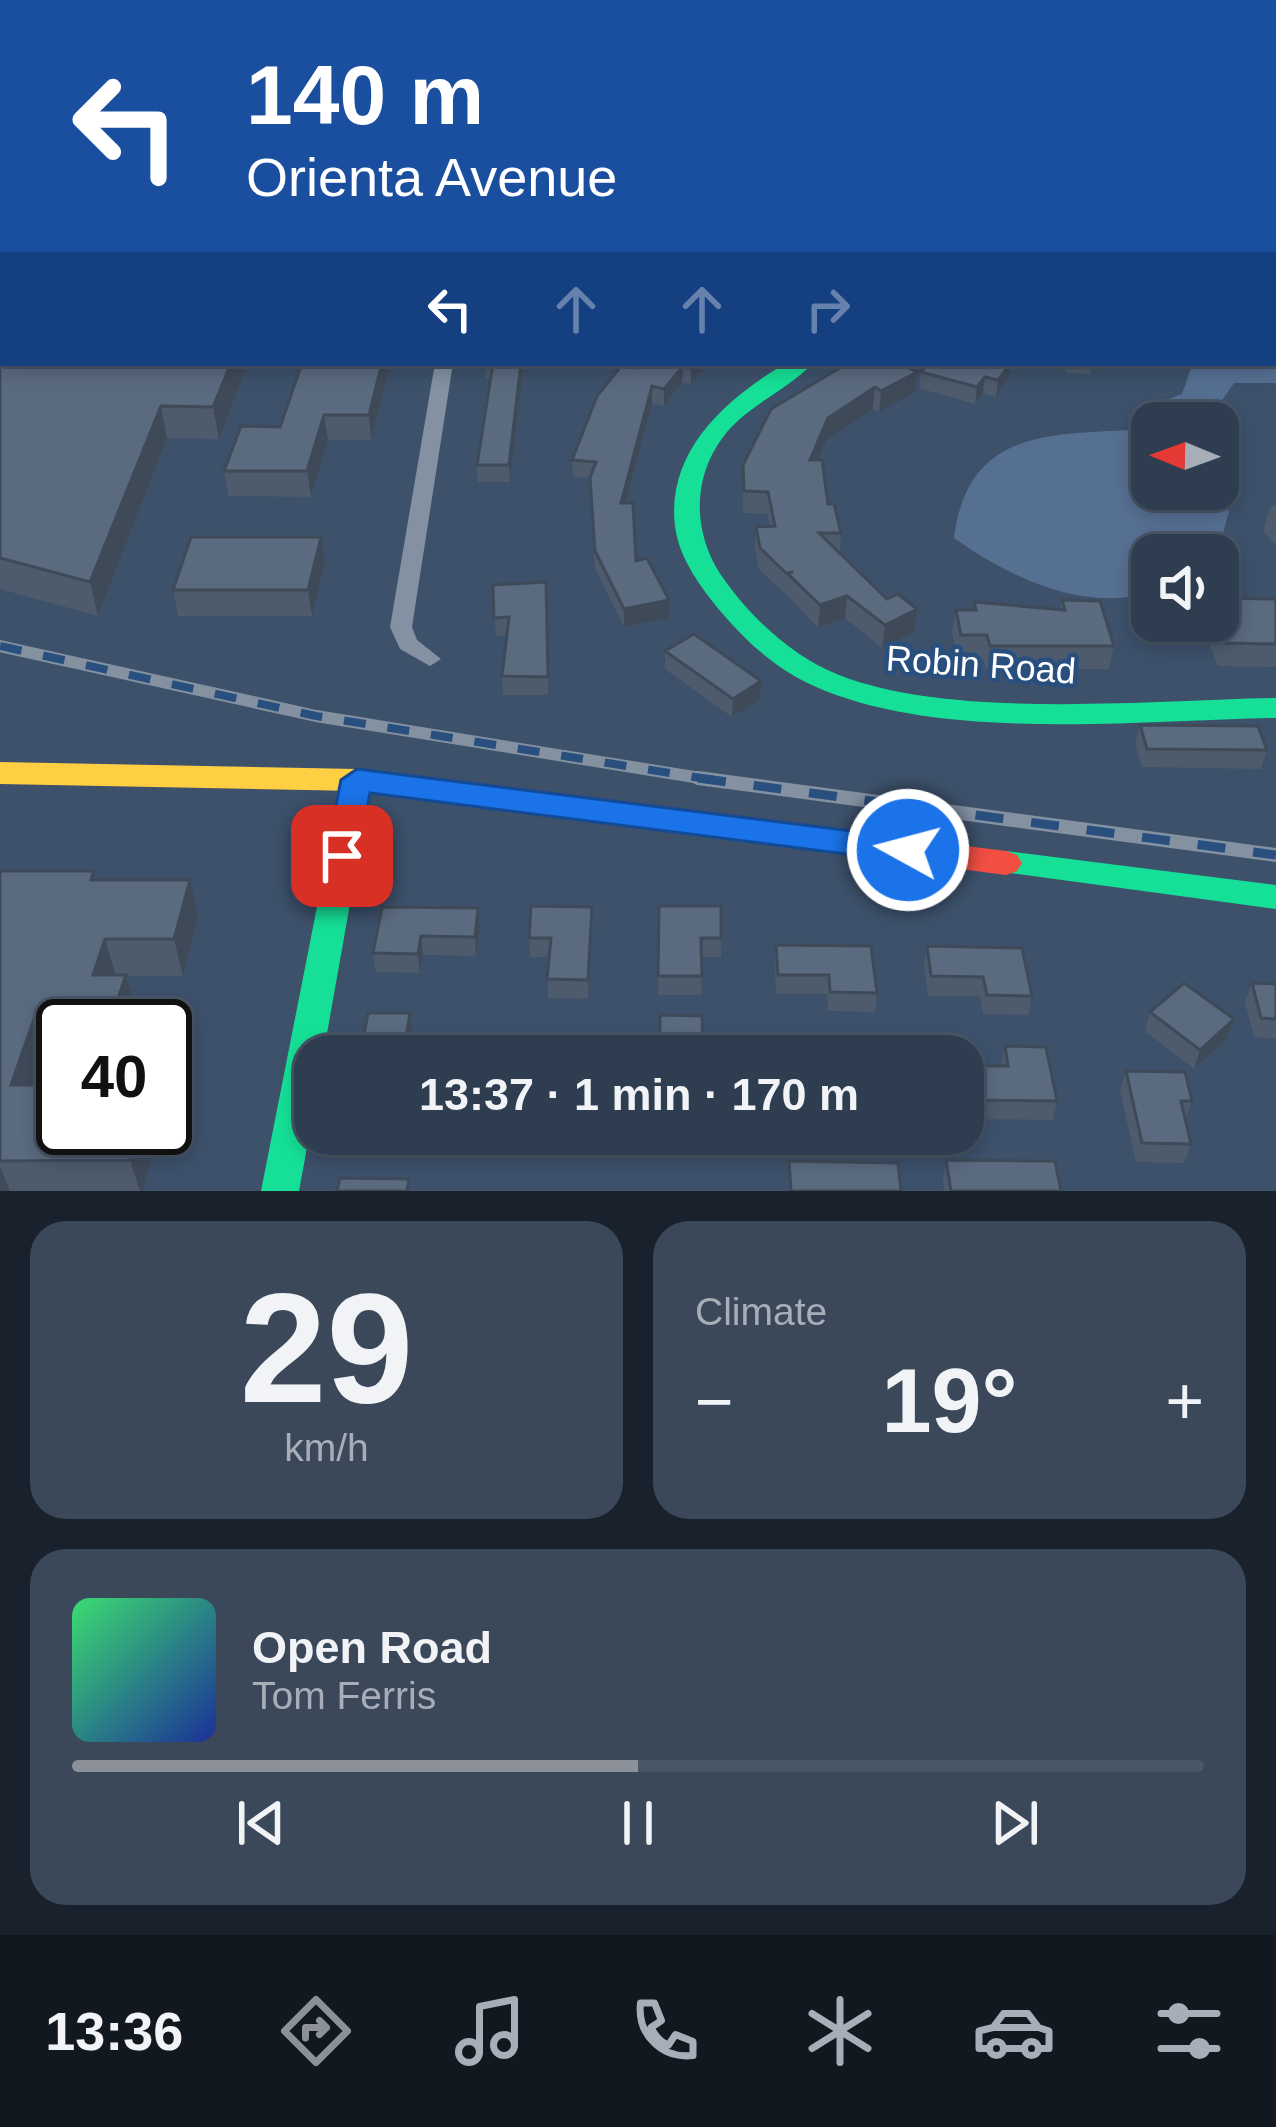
<!DOCTYPE html>
<html lang="en">
<head>
<meta charset="utf-8">
<style>
	:root { --surface:#2e3d50; --page:#3a485a; --text:#f1f3f6; --muted:#a7aeb7; --line:#495667; --accent:#8c9099 }
	body { margin:0; font-family:Helvetica,sans-serif; background:var(--page); color:var(--text); height:100vh; display:flex; flex-direction:column; font-size:45px; white-space:nowrap }
	* { box-sizing:border-box; margin:0 }
	p { font-size:39px; color:var(--muted) }
	.icon { flex:none; width:66px; height:66px; fill:none; stroke:currentColor; stroke-width:2; stroke-linecap:round; stroke-linejoin:round }
	.map { position:relative; height:1191px; overflow:hidden }
	.details { display:flex; flex-direction:column; gap:30px; padding:30px; background:#19222c; flex:1 }
	.details>* { flex:none }
	.guide { position:absolute; left:0px; top:0px; width:1278px; height:366px; box-shadow:0 6px 18px #0003,0 0 0 3px var(--line); background:#1a4fa0; color:#fff; overflow:hidden }
	.needle { width:78px; rotate:271deg }
	.buttons { position:absolute; left:1131px; top:402px; display:grid; gap:24px }
	.buttons a { display:grid; place-items:center; width:108px; height:108px; border-radius:24px; background:var(--surface); box-shadow:0 6px 18px #0003,0 0 0 3px var(--line); font-size:60px }
	.speed { position:absolute; left:36px; top:999px; display:flex; gap:24px; font-size:60px; font-weight:700; text-align:center }
	.speed>* { display:grid; place-content:center; width:156px; height:156px; border-radius:50%; background:var(--surface); box-shadow:0 6px 18px #0003,0 0 0 3px var(--line); line-height:1 }
	.speed .limit { border:6px solid #111; border-radius:18px; background:#fff; color:#111 }
	.pin { position:absolute; display:grid; place-items:center; width:102px; height:102px; color:#fff; margin:-51px; border-radius:24px; box-shadow:0 6px 18px #0006 }
	.me { position:absolute; width:132px; margin:-66px; rotate:277deg; stroke-linejoin:round; filter:drop-shadow(0 0 9px #0008) }
	.turn { display:flex; align-items:center; gap:42px; height:252px; padding:0 48px; font-size:54px }
	.turn .icon { width:156px; height:156px; stroke-width:2.5 }
	.turn b { display:block; font-size:84px; line-height:102px }
	.lanes { display:flex; align-items:center; height:114px; padding:0 48px; background:#0003; justify-content:center; gap:60px; direction:ltr }
	.lanes .off { opacity:.35 }
	.big { font-size:90px; font-weight:700; line-height:1.1 }
	.details .tile { flex:1; display:flex; flex-direction:column; justify-content:center; gap:18px; min-width:0; padding:0 42px; border-radius:36px; background:var(--page) }
	.details .dial { align-items:center; gap:0 }
	.dial b { font-size:156px; line-height:1 }
	.song { display:flex; align-items:center; gap:36px }
	.cover { width:144px; height:144px; border-radius:18px; background:linear-gradient(135deg,hsl(140 70% 55%),hsl(230 70% 35%)) }
	.played { height:12px; border-radius:6px; background:linear-gradient(90deg,var(--accent) 50%,var(--line) 50%) }
	.keys { display:flex; justify-content:space-around; direction:ltr }
	.heat { display:flex; justify-content:space-between; align-items:center; font-size:66px; direction:ltr }
	.details .tiles { flex:1; display:grid; gap:30px; grid-template-columns:1fr 1fr }
	.tile:last-child { grid-column:span 2 }
	.trip { position:absolute; left:294px; top:1035px; width:690px; height:120px; border-radius:36px; background:var(--surface); box-shadow:0 6px 18px #0003,0 0 0 3px var(--line); font-weight:700; line-height:120px; text-align:center }
	.tab-bar { display:flex; height:192px; justify-content:space-around; align-items:center; background:#121820; color:var(--muted) }
	.tab-bar .icon { width:84px; height:84px }
	.tab-bar .selected { color:var(--accent) }
	.tab-bar b { font-size:54px; color:var(--text) }
	.map>svg:first-child { display:block }
	.water { fill:#567092 }
	.lines { fill:none; stroke-linecap:round; stroke-linejoin:round }
	.street { fill:#8391a2; fill-rule:evenodd }
	.fast { fill:#16e098; fill-rule:evenodd }
	.slow { fill:#ffcf43; fill-rule:evenodd }
	.jam { fill:#f24e42; fill-rule:evenodd }
	.rail-far1-casing { stroke:#8391a1; stroke-width:12 }
	.rail-casing { stroke:#8391a1; stroke-width:14 }
	.rail-far1 { stroke:#294f7f; stroke-width:8; stroke-dasharray:22; stroke-linecap:butt }
	.rail { stroke:#294f7f; stroke-width:9; stroke-dasharray:28; stroke-linecap:butt }
	.wall { fill:#4d5b6d }
	.shaded-wall { fill:#3f4a59 }
	.building { fill:#5a6a7f; stroke:#3f4a59; stroke-width:3 }
	.route { fill:#1a73e8; stroke:#114b97; stroke-width:3 }
	.labels { text-anchor:middle; stroke-width:9; stroke-linejoin:round; paint-order:stroke }
	.street-label { font-size:36px; fill:#fff; stroke:#294f7f }
</style>
</head>
<body>
<div class="map">
<svg width="1276" height="1191" viewBox="0 0 1276 1191">
	<rect width="100%" height="100%" fill="#3d516b"/>
	<path class="water" d="M644,0H1276V383H1234L1206,423H1152V489H1208L1229,511L1217,555H1152V592C1083,613 1009,577 954,538C967,433 1043,434 1132,430L1147,407L1182,394L1193,363H1275V3H635Z"/>
	<g class="lines">
		<path class="street" d="M435,363H453L412,627L417,640L441,659L430,666L400,649L390,627Z"/>
		<g class="fast">
			<path d="M85,0H101L83,3Z"/>
			<path d="M3,115V129H0V116Z"/>
			<path d="M3,160V175L0,176V161Z"/>
			<path d="M786,363H813C784,394 740,407 717,446C692,486 695,536 721,575C749,616 792,657 839,675C954,720 1151,700 1276,698V718C1139,720 941,743 814,686C778,670 747,643 722,613C702,589 679,559 675,526C666,450 727,398 786,363Z"/>
			<path d="M357,769L368,772L372,780L323,1056H315V1104L299,1191H261L342,780L346,772Z"/>
			<path d="M1006,851L1276,885V909L995,871L990,863L995,855Z"/>
		</g>
		<g class="slow">
			<path d="M115,0H131L113,3Z"/>
			<path d="M0,762L357,769L484,785L495,788L500,796L495,804L484,807L357,791L0,784Z"/>
		</g>
		<path class="jam" d="M484,785L1006,851L1017,855L1022,863L1017,871L1006,875L484,807L473,804L468,796L473,788Z"/>
		<g class="rail-far1-casing">
			<path id="rail-far1" d="M0,646L316,716L719,781"/>
		</g>
		<g class="rail-casing">
			<path id="rail" d="M698,778L1276,855"/>
		</g>
		<use href="#rail-far1" class="rail-far1"/>
		<use href="#rail" class="rail"/>
	</g>
	<g class="wall">
		<path d="M158,0H341L340,3H159Z"/>
		<path d="M3,174V273H0V176Z"/>
		<path d="M0,362L248,363L219,439L167,438L98,616L0,589Z"/>
		<path d="M391,363L371,440H328L311,497L229,496L224,471L280,427Z"/>
		<path d="M485,363H524L510,482H478L477,465L491,378H486Z"/>
		<path d="M703,363V369L691,384L682,382L664,406L652,403L626,503L636,561L669,600V618L624,627L595,568L590,478L573,477L572,460L634,368Z"/>
		<path d="M848,363L915,393L879,412L873,409L827,440L818,460L828,504L841,533L840,553L887,599L917,609L915,632L882,648L845,618L818,628L787,595L759,570L755,549L756,527L770,526L767,514L743,513V465Z"/>
		<path d="M1011,363L1008,380L996,397L983,393L975,404L919,388L921,372Z"/>
		<path d="M1062,363H1092L1090,374L1066,373Z"/>
		<path d="M1276,505V545L1263,532L1270,506Z"/>
		<path d="M325,563L312,616H178L173,590Z"/>
		<path d="M546,582L548,695H503L502,676L507,635L496,636L493,585Z"/>
		<path d="M1221,598L1276,599V667L1218,666L1204,631L1207,621H1218V608Z"/>
		<path d="M1062,600L1114,646L1109,669H986L983,658H958L952,632L956,610H973L974,602L1060,609Z"/>
		<path d="M665,651L761,681L760,700L732,717L665,669Z"/>
		<path d="M1140,725L1267,750L1261,769L1142,767L1135,744Z"/>
		<path d="M0,871L97,880L198,917L183,976H127L137,1012L132,1026H63L62,1056L46,1057L37,1085L159,1128L143,1191H0Z"/>
		<path d="M659,906L721,938V957H702L701,995H658Z"/>
		<path d="M382,907L480,927L476,956L423,955L420,973L376,972L373,953Z"/>
		<path d="M592,926L588,999L548,998L549,957H530L529,938Z"/>
		<path d="M776,945L877,993L875,1012L828,1011L827,994H776L775,964Z"/>
		<path d="M927,946L1032,996L1028,1015L983,1014L980,996H928L924,965Z"/>
		<path d="M1252,983L1276,984V1039L1254,1037L1245,1002Z"/>
		<path d="M1150,1012L1234,1019L1227,1039L1194,1069L1145,1031Z"/>
		<path d="M1005,1046L1057,1101L1053,1120L963,1119V1066H1001Z"/>
		<path d="M1126,1071L1192,1101L1185,1120L1191,1144L1184,1163L1136,1162L1120,1090Z"/>
		<path d="M946,1160L1061,1191H944L943,1179Z"/>
	</g>
	<g class="shaded-wall">
		<path d="M17,0H37L34,3H15Z"/>
		<path d="M3,16V40L0,43V20Z"/>
		<path d="M231,363H248L219,439L213,407Z"/>
		<path d="M382,363H391L371,440L369,415Z"/>
		<path d="M521,363H524L510,482L509,465Z"/>
		<path d="M695,363H703V369L691,384V368Z"/>
		<path d="M1011,363L1008,380L996,397L998,380Z"/>
		<path d="M683,366L682,382L664,406V389Z"/>
		<path d="M917,372L915,393L879,412L881,391Z"/>
		<path d="M985,377L983,393L975,404L977,387Z"/>
		<path d="M652,386V403L621,521V503Z"/>
		<path d="M875,387L873,409L827,440L808,481L810,460L828,418Z"/>
		<path d="M161,406L167,438L98,616L90,582Z"/>
		<path d="M324,415L328,440L311,497L307,471Z"/>
		<path d="M321,537L325,563L312,616L308,590Z"/>
		<path d="M847,596L845,618L818,628L820,605Z"/>
		<path d="M669,600V618L624,627V609Z"/>
		<path d="M917,609L915,632L882,648L885,625Z"/>
		<path d="M761,681L760,700L732,717L733,699Z"/>
		<path d="M190,880L198,917L183,976L174,939Z"/>
		<path d="M592,907V926L588,999V980Z"/>
		<path d="M478,908L480,927L476,956L475,937Z"/>
		<path d="M421,936L423,955L420,973L418,954Z"/>
		<path d="M105,939L116,976L93,975Z"/>
		<path d="M126,975L137,1012L132,1026H117L113,1013Z"/>
		<path d="M51,1013L63,1049L62,1056L49,1019Z"/>
		<path d="M410,1013L412,1033L409,1056H403Z"/>
		<path d="M34,1019L46,1057L25,1122L11,1085Z"/>
		<path d="M1234,1019L1227,1039L1194,1069L1200,1050Z"/>
		<path d="M139,1128H159L143,1191H140L130,1160Z"/>
		<path d="M0,1166L10,1191H0Z"/>
	</g>
	<g class="building">
		<path d="M0,0H17L15,3H3V16L0,20Z"/>
		<path d="M409,0H461L460,3H408Z"/>
		<path d="M1,174H3V244H0Z"/>
		<path d="M0,362L231,363L213,407L161,406L90,582L0,558Z"/>
		<path d="M302,363H382L369,415H324L307,471H224L241,426L280,427Z"/>
		<path d="M493,363H521L509,465H477Z"/>
		<path d="M638,363H695L691,368L683,366L664,389L652,386L621,503H633L636,561L647,558L669,600L624,609L595,551L590,478L596,462L572,460L597,396L622,365L634,368Z"/>
		<path d="M848,363H899L917,372L881,391L875,387L828,418L810,460H822L828,504H834L841,533H819L887,599L898,594L917,609L885,625L847,596L820,605L788,574L793,572L786,573L760,548L756,527L775,526L768,492L744,491L743,465L771,409Z"/>
		<path d="M928,363H1011L998,380L985,377L977,387L921,372Z"/>
		<path d="M191,537H321L308,590H173Z"/>
		<path d="M546,582L548,677L502,676L509,617L494,618L493,585Z"/>
		<path d="M1221,598L1276,599V644L1224,643L1215,621H1218V608H1225Z"/>
		<path d="M1062,600L1100,601L1114,646H990L987,635H961L956,610H976L974,602L1065,610Z"/>
		<path d="M694,634L761,681L733,699L665,651Z"/>
		<path d="M1140,725L1258,726L1267,750L1147,749Z"/>
		<path d="M0,871H94L91,880H190L174,939H105L93,975H126L113,1013H51L49,1019H34L11,1085H63V1128H139L130,1160L0,1161Z"/>
		<path d="M531,906L592,907L588,980L547,979L551,938H529Z"/>
		<path d="M659,906H721V938H701L702,976H658Z"/>
		<path d="M382,907L478,908L475,937L421,936L418,954L373,953Z"/>
		<path d="M776,945L871,946L877,993L830,992L829,975H778Z"/>
		<path d="M927,946L1022,948L1032,996L987,995L983,977L931,976Z"/>
		<path d="M1184,983L1234,1019L1200,1050L1150,1012Z"/>
		<path d="M1252,983L1276,984V1019L1261,1018Z"/>
		<path d="M368,1013H410L403,1056H360Z"/>
		<path d="M660,1015L702,1016L703,1056H660Z"/>
		<path d="M543,1042L590,1043L589,1056H542Z"/>
		<path d="M1005,1046L1046,1047L1057,1101L963,1100V1066H1008Z"/>
		<path d="M840,1047L888,1048L889,1056H841Z"/>
		<path d="M1126,1071L1185,1072L1192,1101H1181L1191,1144L1142,1143Z"/>
		<path d="M946,1160L1055,1161L1061,1191H951Z"/>
		<path d="M789,1161L898,1163L901,1191H791Z"/>
		<path d="M340,1178L409,1179L407,1191H337Z"/>
	</g>
	<path class="route" d="M357,769L908,838L925,850L908,862L370,793L358,856L342,868L326,856L341,780Z"/>
	<g class="labels">
		<g class="street-label">
			<text transform="translate(981 664) rotate(4)" y="13">Robin Road</text>
		</g>
	</g>
</svg>
<div class="buttons">
<a><svg class="needle" viewBox="-14 -14 28 28"><path d="M0-13l5 13h-10z" fill="#e53935"/><path d="M0 13l5-13h-10z" fill="#a7aeb7"/></svg></a>
<a><svg class="icon" aria-label="sound" viewBox="0 0 24 24"><path d="M4 9h4l5-4v14l-5-4H4zM17 9q2 3 0 6"/></svg></a>
</div>
<div class="speed"><div class="limit">40</div></div>
<div class="pin" style="left:342px;top:856px;background:#d93025"><svg class="icon" aria-label="arrive" viewBox="0 0 24 24"><path d="M6 21V4h12l-3 4 3 4H6"/></svg></div>
<svg class="me" style="left:908px;top:850px" viewBox="-20 -20 40 40"><circle r="17" fill="#1a73e8" stroke="#fff" stroke-width="3"/><path d="M0-11L8 9 0 5-8 9z" fill="#fff"/></svg>
<div class="trip">13:37 · 1 min · 170 m</div>
<div class="guide">
<div class="turn"><svg class="icon" aria-label="left" viewBox="0 0 24 24"><path d="M17 20v-9H6M10 6l-5 5 5 5"/></svg><div><b>140 m</b>Orienta Avenue</div></div>
<div class="lanes"><svg class="icon" aria-label="left" viewBox="0 0 24 24"><path d="M17 20v-9H6M10 6l-5 5 5 5"/></svg><svg class="icon off" aria-label="ahead" viewBox="0 0 24 24"><path d="M12 20V5M6 11l6-6 6 6"/></svg><svg class="icon off" aria-label="ahead" viewBox="0 0 24 24"><path d="M12 20V5M6 11l6-6 6 6"/></svg><svg class="icon off" aria-label="right" viewBox="0 0 24 24"><path d="M7 20v-9h11M14 6l5 5-5 5"/></svg></div>
</div>
</div>
<section class="details">
<div class="tiles">
<div class="tile dial"><b>29</b><p>km/h</p></div>
<div class="tile"><p>Climate</p>
<div class="heat"><a>−</a><b class="big">19°</b><a>+</a></div>
</div>
<div class="tile">
<div class="song"><i class="cover"></i><div><b>Open Road</b><p>Tom Ferris</p></div></div>
<div class="played"></div>
<div class="keys"><svg class="icon" aria-label="previous" viewBox="0 0 24 24"><path d="M18 5L8 12l10 7zM5 5v14"/></svg><svg class="icon" aria-label="pause" viewBox="0 0 24 24"><path d="M8 5v14M16 5v14"/></svg><svg class="icon" aria-label="next" viewBox="0 0 24 24"><path d="M6 5l10 7-10 7zM19 5v14"/></svg></div>
</div>
</div>
</section>
<nav class="tab-bar">
<b>13:36</b>
<svg class="icon selected" aria-label="directions" viewBox="0 0 24 24"><path d="M12 3l9 9-9 9-9-9zM9 14v-3h6M13 9l2 2-2 2"/></svg>
<svg class="icon" aria-label="music" viewBox="0 0 24 24"><path d="M9 18V5l10-2v13"/><circle cx="6" cy="18" r="3"/><circle cx="16" cy="16" r="3"/></svg>
<svg class="icon" aria-label="phone" viewBox="0 0 24 24"><path d="M5 4h4l2 5-3 2q2 4 5 5l2-3 5 2v4C11 20 4 13 5 4z"/></svg>
<svg class="icon" aria-label="climate" viewBox="0 0 24 24"><path d="M12 3v18M4 7l16 10M4 17L20 7"/></svg>
<svg class="icon" aria-label="car" viewBox="0 0 24 24"><path d="M5 17H2v-5l4-1 3-4h7l3 4 3 1v5h-3M9 17h6M6 11h13"/><circle cx="7" cy="17" r="2"/><circle cx="17" cy="17" r="2"/></svg>
<svg class="icon" aria-label="filters" viewBox="0 0 24 24"><path d="M4 7h16M4 17h16"/><circle cx="9" cy="7" r="2"/><circle cx="15" cy="17" r="2"/></svg>
</nav>
</body>
</html>
